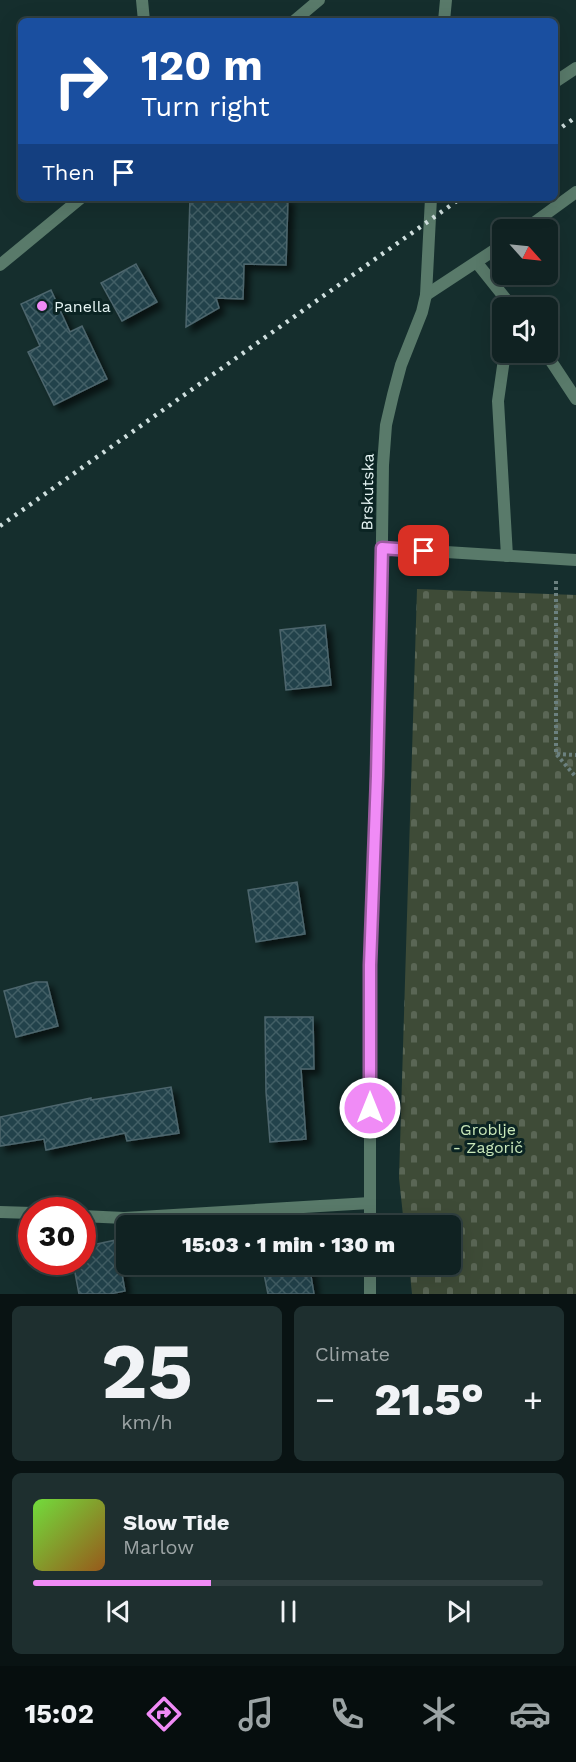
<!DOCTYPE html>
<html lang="en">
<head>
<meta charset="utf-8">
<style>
	:root { --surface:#102222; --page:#1e2f2f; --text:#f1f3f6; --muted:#9ca4a5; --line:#303f40; --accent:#f08bf6 }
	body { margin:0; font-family:"Work Sans",sans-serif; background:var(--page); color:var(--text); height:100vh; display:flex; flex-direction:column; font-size:22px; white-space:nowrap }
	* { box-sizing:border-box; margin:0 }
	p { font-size:20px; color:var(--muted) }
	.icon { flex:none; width:33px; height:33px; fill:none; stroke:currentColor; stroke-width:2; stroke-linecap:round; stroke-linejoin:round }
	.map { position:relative; height:1294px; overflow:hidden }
	.drawer { display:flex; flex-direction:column; gap:12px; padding:12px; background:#091313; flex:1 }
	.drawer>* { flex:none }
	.hud { position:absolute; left:18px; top:18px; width:540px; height:183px; border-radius:9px; box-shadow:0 6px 24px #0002,0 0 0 2px var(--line); background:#1a4fa0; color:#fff; overflow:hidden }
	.needle { width:39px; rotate:117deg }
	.controls { position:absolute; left:492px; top:219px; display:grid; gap:12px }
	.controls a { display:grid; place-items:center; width:66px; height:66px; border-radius:9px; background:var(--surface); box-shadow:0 6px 24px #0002,0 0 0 2px var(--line); font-size:30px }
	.speed { position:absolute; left:18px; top:1197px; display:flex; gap:12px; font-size:30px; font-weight:700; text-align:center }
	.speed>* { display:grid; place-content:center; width:78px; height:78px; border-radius:50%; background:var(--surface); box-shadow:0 6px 24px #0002,0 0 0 2px var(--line); line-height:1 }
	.speed .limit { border:9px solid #d22; background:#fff; color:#111 }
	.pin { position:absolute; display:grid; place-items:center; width:51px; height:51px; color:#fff; margin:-26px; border-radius:12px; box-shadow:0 3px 9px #0006 }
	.me { position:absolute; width:66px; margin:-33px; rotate:0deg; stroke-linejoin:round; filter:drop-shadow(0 0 4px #0008) }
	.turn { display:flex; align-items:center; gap:21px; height:126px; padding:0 24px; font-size:27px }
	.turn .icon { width:78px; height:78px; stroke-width:2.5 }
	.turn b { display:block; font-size:42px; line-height:51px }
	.then { display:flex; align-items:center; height:57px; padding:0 24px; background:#0003; gap:12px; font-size:22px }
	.big { font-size:45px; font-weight:800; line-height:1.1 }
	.drawer .tile { flex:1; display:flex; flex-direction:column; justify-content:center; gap:9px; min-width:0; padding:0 21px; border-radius:9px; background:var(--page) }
	.drawer .dial { align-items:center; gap:0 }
	.dial b { font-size:78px; line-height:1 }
	.song { display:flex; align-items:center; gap:18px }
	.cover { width:72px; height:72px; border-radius:9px; background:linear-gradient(135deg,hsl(100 70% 55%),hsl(30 70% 35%)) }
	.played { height:6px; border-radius:3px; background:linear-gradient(90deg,var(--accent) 35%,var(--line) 35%) }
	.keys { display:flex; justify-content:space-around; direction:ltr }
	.heat { display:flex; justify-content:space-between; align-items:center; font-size:33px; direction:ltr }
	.drawer .tiles { flex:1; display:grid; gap:12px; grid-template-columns:1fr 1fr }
	.tile:last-child { grid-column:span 2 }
	.trip { position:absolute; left:116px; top:1215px; width:345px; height:60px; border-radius:9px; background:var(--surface); box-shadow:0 6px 24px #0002,0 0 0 2px var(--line); font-weight:800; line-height:60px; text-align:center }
	.dock { display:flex; height:96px; justify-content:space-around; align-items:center; background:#060e0e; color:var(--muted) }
	.dock .icon { width:42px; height:42px }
	.dock .on { color:var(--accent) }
	.dock b { font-size:27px; color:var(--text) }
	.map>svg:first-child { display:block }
	.cemetery { fill:url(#cemetery-stones) }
	.building { fill:url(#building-cross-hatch); stroke:#4d666d; stroke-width:1.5; filter:url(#shadow) }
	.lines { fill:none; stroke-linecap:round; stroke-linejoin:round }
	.path { stroke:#6b807f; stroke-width:4; stroke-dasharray:3 3; stroke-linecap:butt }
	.service { stroke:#597a6a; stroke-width:12 }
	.minor { stroke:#597a6a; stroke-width:12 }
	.tertiary { stroke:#597a6a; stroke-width:12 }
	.rail { stroke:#cfdfde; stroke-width:4.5; stroke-dasharray:3 6; stroke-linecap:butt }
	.route-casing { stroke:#9c5aa0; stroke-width:15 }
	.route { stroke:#f08bf6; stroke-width:10 }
	.poi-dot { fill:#f08bf6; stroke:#0b2423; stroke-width:2 }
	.labels { text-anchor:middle; stroke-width:6; stroke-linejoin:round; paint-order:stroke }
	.poi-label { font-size:16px; fill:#e6f5f4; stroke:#0b2423; text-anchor:start }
	.street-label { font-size:16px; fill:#e6f5f4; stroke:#0b2423 }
	.park-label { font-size:16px; fill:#c9e8ba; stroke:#0b2423 }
</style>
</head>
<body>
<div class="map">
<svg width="576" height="1294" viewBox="0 0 576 1294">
	<defs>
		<pattern id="cemetery-stones" width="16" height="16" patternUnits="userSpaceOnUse" patternTransform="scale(1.5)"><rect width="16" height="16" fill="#3e4b37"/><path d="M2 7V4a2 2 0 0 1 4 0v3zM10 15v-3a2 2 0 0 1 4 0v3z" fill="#5a6655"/></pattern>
		<pattern id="building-cross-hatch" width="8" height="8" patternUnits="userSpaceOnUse" patternTransform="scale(1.5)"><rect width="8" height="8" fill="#22424b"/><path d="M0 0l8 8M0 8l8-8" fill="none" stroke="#425e66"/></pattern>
		<filter id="shadow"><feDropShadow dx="5.5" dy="5.5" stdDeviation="3" flood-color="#0009"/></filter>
	</defs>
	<rect width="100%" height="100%" fill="#152e2d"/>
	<path class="cemetery" d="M417,589L576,595V1294H412L409,1265L450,1264V1226L404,1225L399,1178Z"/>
	<g class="building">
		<path d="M190,198H288L286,265L244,264L243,299L216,298L219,308L186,327Z"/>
		<path d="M136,264L157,302L122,321L101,283Z"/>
		<path d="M51,290L70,332L82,326L107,379L54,405L28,352L40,346L21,304Z"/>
		<path d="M325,625L331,685L286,690L280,630Z"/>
		<path d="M297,882L305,934L256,942L248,890Z"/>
		<path d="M36,982H47L58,1026L16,1037L4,991Z"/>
		<path d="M265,1017H313L314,1069H301L306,1139L270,1142L266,1092Z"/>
		<path d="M171,1087L179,1133L127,1141L125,1133L46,1150L44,1139L0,1146V1117L91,1098V1100Z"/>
		<path d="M116,1240L125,1291L110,1294H79L73,1262H82V1247Z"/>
		<path d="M262,1264H309L314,1294H268Z"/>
	</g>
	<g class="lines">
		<g class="path">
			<path d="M556,581V754L576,777"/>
			<path d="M557,754L576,755"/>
		</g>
		<g class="service">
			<path d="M477,263L513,308"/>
			<path d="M505,352L498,401L507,556"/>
			<path d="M545,352L576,399"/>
		</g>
		<g class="minor">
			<path d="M142,0L144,21"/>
			<path d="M444,21L446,0"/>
			<path d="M555,82L576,68"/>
			<path d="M524,230L576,192"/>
			<path d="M426,295L502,245"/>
			<path d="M382,548L576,560"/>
			<path d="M0,1212L32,1213"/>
			<path d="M82,1216L124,1218L370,1203"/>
			<path d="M370,1226V965L381,612L383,465L386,425L393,395L401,365L422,312L426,295L431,198"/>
			<path d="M370,1264V1294"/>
		</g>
		<g class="tertiary">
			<path d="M294,21L319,0"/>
			<path d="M0,265L81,198"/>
		</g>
		<g class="rail">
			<path d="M555,132L576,117"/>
			<path d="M0,526L461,198"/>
		</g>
	</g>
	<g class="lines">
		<g class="route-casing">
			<path id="route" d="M370,1108V965L377,776L382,548L424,551"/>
		</g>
		<use href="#route" class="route"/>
	</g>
	<circle class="poi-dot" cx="42" cy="306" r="6"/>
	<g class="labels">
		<g class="poi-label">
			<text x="54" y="312">Panella</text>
		</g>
		<g class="street-label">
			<text transform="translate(367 492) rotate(-89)" y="6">Brskutska</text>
		</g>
		<g class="park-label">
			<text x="488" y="1135">Groblje<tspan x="488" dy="18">- Zagorič</tspan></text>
		</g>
	</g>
</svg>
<div class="controls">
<a><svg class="needle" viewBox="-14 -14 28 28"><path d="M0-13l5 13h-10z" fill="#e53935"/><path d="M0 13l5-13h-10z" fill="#9ca4a5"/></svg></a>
<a><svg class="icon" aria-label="sound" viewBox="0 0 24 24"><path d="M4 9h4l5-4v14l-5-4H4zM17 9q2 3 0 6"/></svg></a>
</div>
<div class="speed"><div class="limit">30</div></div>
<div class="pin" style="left:424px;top:551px;background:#d93025"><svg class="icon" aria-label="arrive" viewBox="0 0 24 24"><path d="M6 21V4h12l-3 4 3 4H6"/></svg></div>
<svg class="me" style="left:370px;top:1108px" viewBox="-20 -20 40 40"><circle r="17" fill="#f08bf6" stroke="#fff" stroke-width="3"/><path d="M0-11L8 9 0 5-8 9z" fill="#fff"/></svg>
<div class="trip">15:03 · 1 min · 130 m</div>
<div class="hud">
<div class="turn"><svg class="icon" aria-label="right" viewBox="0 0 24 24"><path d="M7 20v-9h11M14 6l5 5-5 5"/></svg><div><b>120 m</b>Turn right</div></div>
<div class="then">Then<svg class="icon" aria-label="arrive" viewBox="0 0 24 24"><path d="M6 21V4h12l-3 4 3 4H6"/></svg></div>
</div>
</div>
<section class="drawer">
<div class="tiles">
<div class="tile dial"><b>25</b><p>km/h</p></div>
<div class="tile"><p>Climate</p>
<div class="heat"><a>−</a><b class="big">21.5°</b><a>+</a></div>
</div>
<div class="tile">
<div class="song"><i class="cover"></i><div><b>Slow Tide</b><p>Marlow</p></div></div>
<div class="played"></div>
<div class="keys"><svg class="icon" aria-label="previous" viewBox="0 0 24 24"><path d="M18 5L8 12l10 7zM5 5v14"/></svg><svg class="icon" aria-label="pause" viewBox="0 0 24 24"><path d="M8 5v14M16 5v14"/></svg><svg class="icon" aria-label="next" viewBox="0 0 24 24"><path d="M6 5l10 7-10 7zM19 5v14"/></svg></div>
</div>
</div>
</section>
<nav class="dock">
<b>15:02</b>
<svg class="icon on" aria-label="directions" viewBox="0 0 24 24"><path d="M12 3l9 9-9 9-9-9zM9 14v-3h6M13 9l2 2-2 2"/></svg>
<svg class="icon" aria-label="music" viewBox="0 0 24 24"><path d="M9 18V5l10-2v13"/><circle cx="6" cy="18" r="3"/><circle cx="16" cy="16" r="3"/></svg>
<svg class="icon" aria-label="phone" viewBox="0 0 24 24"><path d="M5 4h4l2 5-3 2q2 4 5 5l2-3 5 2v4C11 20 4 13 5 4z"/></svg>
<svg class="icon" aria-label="climate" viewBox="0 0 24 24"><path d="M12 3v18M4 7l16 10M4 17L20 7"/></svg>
<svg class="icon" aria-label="car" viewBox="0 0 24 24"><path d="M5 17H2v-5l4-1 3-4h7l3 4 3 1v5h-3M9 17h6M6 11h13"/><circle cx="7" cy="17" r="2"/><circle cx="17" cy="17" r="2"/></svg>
</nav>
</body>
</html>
